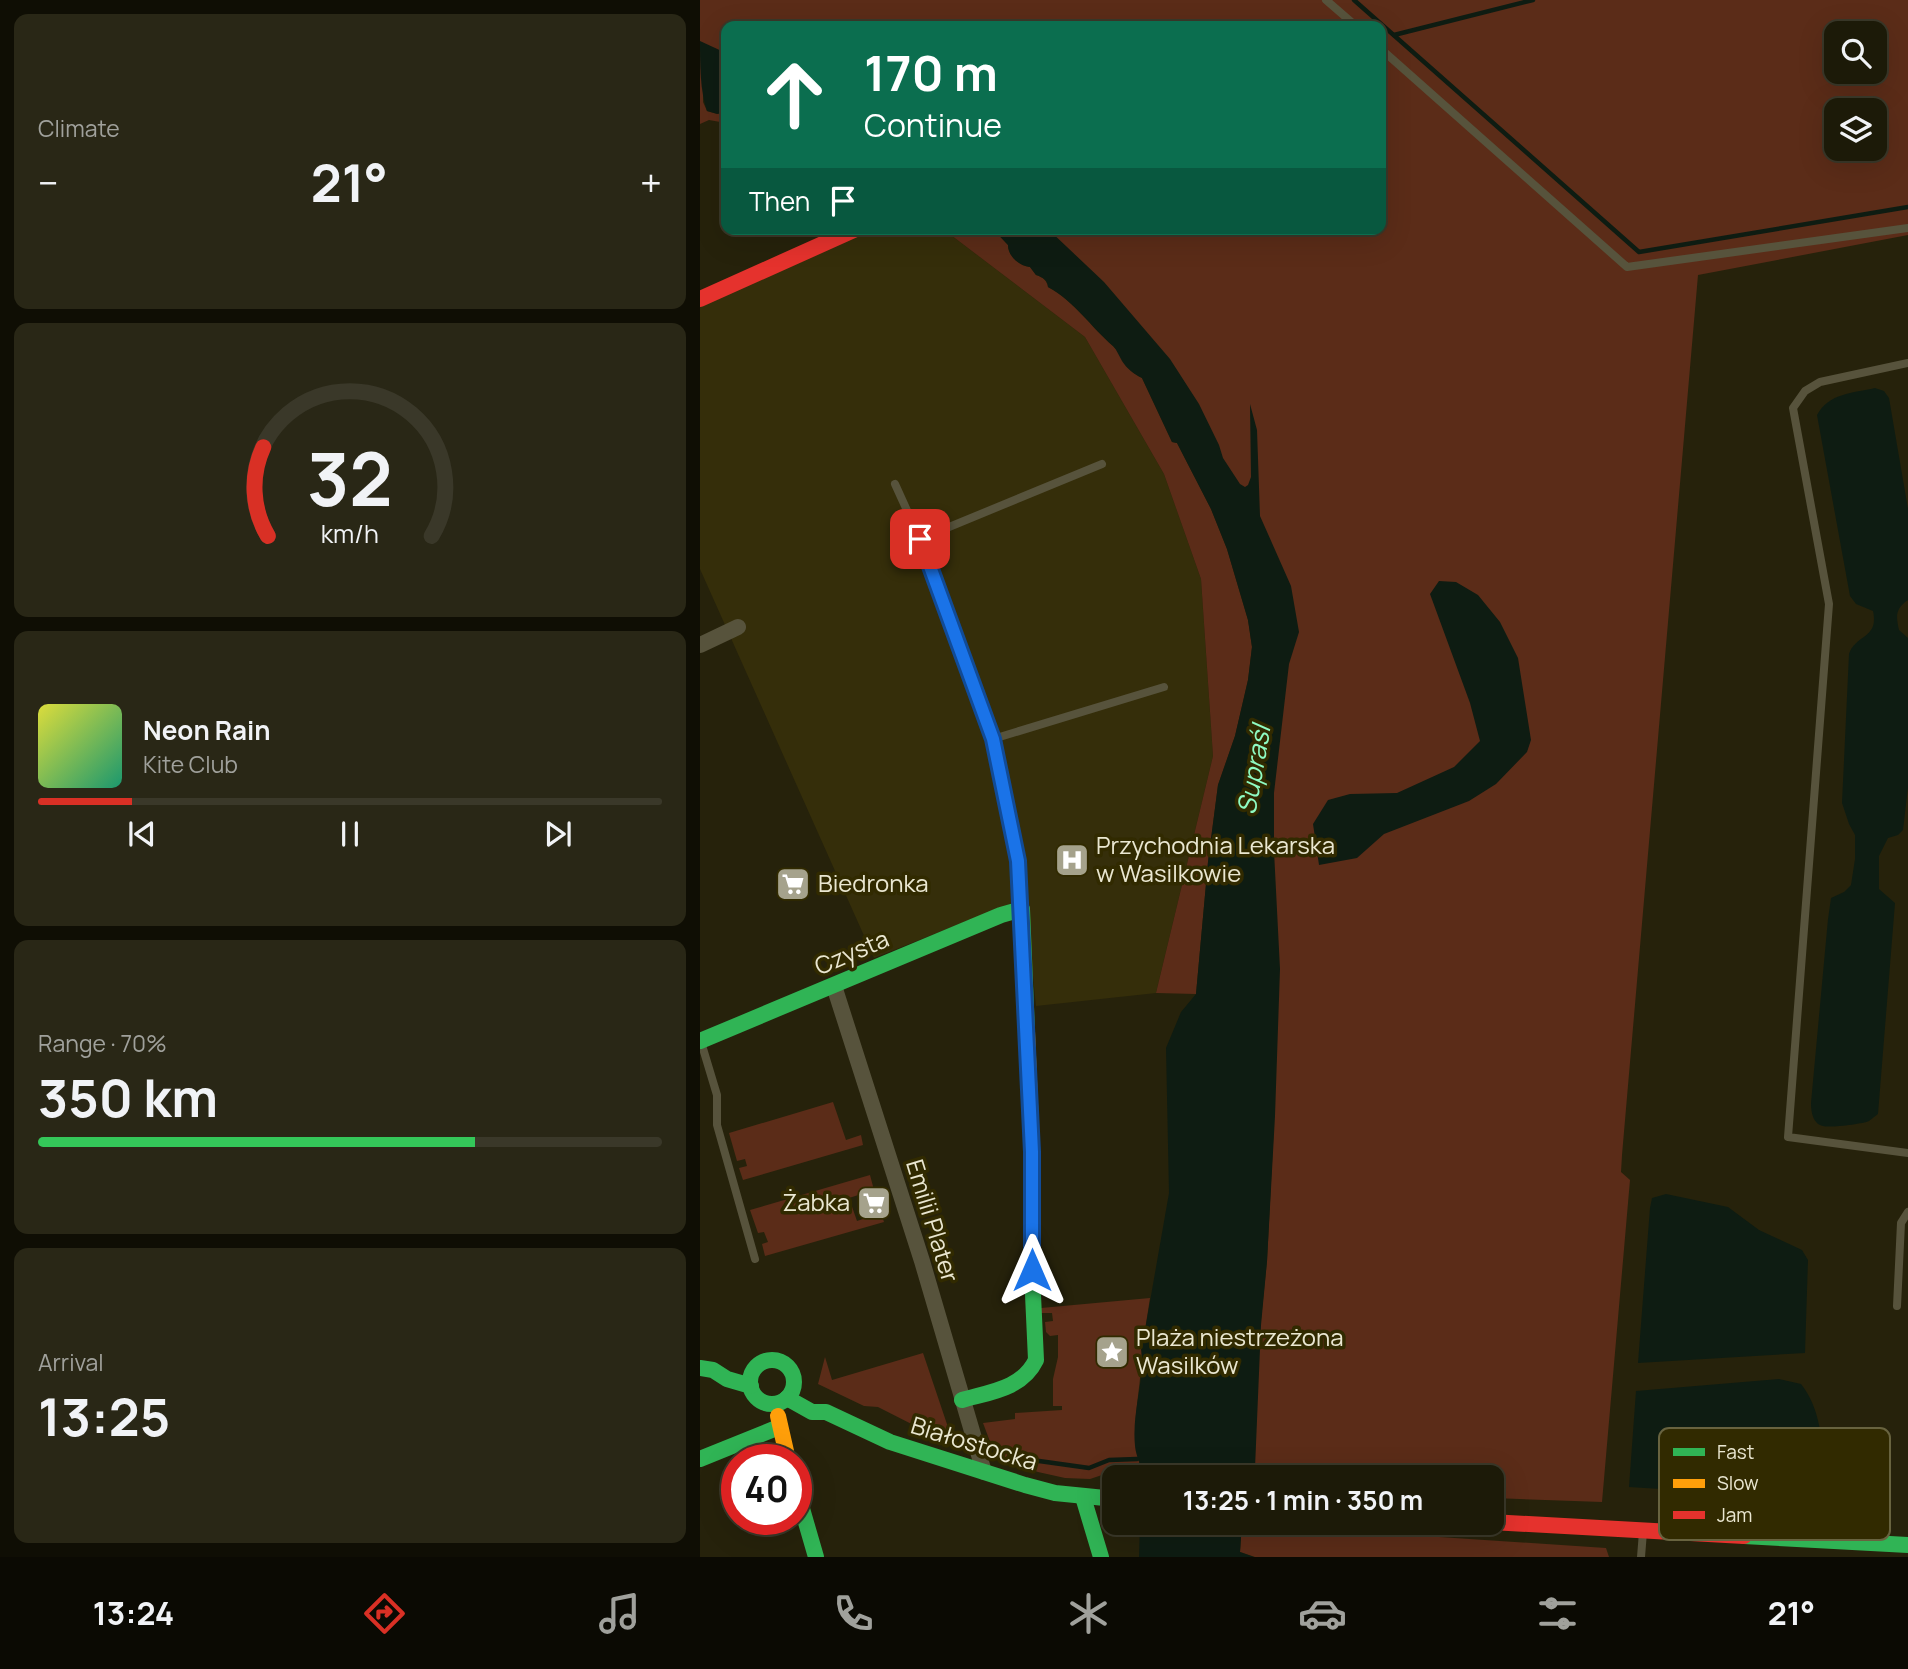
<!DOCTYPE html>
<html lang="en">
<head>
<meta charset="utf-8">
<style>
	:root { --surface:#1c1a08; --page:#292716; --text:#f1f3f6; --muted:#a0a19c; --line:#3a3829; --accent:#d93025 }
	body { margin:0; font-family:Manrope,sans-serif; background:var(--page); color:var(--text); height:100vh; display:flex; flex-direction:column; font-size:26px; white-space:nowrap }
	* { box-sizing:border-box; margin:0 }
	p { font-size:23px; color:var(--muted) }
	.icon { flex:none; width:38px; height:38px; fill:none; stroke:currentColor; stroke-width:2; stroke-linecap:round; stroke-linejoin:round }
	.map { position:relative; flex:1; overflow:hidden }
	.side { display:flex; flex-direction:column; gap:14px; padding:14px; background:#0f0e04; width:700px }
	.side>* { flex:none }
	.banner { position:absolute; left:21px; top:21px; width:665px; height:214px; border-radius:14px; box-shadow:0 7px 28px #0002,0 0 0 2px var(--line); background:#0b6e4f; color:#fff; overflow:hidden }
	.controls { position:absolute; left:1124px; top:21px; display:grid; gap:14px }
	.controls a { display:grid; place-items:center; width:63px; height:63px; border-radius:14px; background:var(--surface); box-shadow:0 7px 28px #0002,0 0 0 2px var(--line); font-size:35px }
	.speed { position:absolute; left:21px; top:1444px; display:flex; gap:14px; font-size:35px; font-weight:700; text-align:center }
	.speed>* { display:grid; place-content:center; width:91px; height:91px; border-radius:50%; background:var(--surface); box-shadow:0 7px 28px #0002,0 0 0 2px var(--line); line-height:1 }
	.speed .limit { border:10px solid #d22; background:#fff; color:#111 }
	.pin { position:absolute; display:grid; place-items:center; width:60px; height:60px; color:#fff; margin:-30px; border-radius:14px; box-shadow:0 4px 10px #0006 }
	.me { position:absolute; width:77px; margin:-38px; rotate:0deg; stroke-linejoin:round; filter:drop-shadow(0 0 5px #0008) }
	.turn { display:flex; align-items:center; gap:24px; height:147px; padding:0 28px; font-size:32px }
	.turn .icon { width:91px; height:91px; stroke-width:2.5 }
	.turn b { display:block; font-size:49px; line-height:60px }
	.then { display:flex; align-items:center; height:66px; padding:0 28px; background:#0003; gap:14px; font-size:26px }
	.big { font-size:52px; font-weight:700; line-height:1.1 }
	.side .card { flex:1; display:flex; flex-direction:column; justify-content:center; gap:10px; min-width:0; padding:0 24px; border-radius:14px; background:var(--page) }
	.side .dial { align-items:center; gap:0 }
	.dial svg { height:182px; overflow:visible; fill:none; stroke:var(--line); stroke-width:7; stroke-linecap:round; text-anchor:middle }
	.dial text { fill:var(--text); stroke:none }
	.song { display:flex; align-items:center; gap:21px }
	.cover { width:84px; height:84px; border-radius:10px; background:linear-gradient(135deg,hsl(60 70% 55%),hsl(160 70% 35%)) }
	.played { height:7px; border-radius:4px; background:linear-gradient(90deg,var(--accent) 15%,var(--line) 15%) }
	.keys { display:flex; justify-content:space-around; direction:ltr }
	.heat { display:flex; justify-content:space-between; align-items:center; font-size:38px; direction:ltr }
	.charge { height:10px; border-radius:5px; background:linear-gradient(90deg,#34c759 70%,var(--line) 0) }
	.trip { position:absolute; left:402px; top:1465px; width:402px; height:70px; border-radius:14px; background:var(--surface); box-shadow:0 7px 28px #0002,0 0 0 2px var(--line); font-weight:700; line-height:70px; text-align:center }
	.tabs { display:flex; height:112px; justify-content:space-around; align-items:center; background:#0b0a03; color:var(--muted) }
	.tabs .icon { width:49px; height:49px }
	.tabs .active { color:var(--accent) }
	.tabs b { font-size:32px; color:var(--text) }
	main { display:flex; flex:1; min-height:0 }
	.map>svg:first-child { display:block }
	.built { fill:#352e0a }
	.green { fill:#5b2c18; fill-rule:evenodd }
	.water { fill:#0e1c12 }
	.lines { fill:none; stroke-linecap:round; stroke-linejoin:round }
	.stream { stroke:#0e1c12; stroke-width:4.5 }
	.lane { stroke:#57533c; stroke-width:8 }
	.street { stroke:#57533c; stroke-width:16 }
	.fast { stroke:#30b455; stroke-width:16 }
	.slow { stroke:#ff9f0a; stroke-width:16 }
	.jam { stroke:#e5322d; stroke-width:16 }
	.route-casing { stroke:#114b97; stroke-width:18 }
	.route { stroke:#1a73e8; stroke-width:12 }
	.labels { text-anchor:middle; stroke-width:7; stroke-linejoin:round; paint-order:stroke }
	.poi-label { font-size:24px; fill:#eae7d1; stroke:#312a00; text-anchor:start }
	.street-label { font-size:24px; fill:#eae7d1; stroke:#312a00 }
	.water-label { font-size:26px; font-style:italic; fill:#8ffcc3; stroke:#312a00 }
	.key { fill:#312a00; stroke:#68633f; stroke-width:2 }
	.key-label { font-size:19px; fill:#eae7d1 }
</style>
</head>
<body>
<main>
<section class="side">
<div class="card"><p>Climate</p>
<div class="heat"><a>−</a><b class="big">21°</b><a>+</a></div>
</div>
<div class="card dial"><svg viewBox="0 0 100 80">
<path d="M14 69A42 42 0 1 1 86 69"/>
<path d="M14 69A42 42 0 0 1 12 30" stroke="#d93025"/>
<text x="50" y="56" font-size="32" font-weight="700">32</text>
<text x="50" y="72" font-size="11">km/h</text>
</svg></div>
<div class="card">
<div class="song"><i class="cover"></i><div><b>Neon Rain</b><p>Kite Club</p></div></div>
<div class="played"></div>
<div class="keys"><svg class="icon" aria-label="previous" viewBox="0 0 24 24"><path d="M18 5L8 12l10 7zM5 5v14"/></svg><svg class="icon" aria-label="pause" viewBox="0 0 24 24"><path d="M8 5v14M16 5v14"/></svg><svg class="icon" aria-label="next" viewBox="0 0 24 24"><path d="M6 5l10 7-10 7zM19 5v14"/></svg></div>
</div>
<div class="card"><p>Range · 70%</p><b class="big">350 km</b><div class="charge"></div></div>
<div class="card"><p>Arrival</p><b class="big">13:25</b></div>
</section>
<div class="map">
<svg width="1208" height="1557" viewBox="0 0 1208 1557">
	<rect width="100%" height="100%" fill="#26220b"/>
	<path class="built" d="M156,229H243L385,337L464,474L501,579L513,756L456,993L336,1006L325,898L174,958L0,569V299Z"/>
	<g class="green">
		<path d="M0,0H1208V235L998,275L922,1155L921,1172L930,1180L902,1502L793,1498V1477H545L567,1261L574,1124L566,785L587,623L470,392L320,229H681V26H26V100L3,94V102L7,111L17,114L26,110V123L9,120L0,124ZM1136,33H1174V72H1136ZM1136,110H1174V149H1136Z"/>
		<path d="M243,229H293L308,245C308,256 319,266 330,267L336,275C343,277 347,281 348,287C374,301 392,328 413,346C426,358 421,367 442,378L472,442L477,443L511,509L527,549L548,620L552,647L548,680L535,736L518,785L508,862L496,994L456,993L513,756L501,579L464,474L385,337Z"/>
		<path d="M133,1102L146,1140L161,1135L163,1145L43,1180L39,1168L47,1166L45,1159L37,1161L29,1133Z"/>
		<path d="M170,1175L174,1190L149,1198L157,1221L181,1213L184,1222L65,1256L62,1244L68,1242L64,1232L58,1233L50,1210Z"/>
		<path d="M450,1298L445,1330L440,1336C447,1383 424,1427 443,1473L417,1470L390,1479L365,1478L338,1472L310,1462L299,1456L292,1447L283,1423L315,1419V1413L362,1410V1406H353V1379L358,1357V1335L350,1336L346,1332L345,1322L353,1321L352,1313H340L341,1308Z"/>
		<path d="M223,1353L252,1439L245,1441L178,1407L164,1406L118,1384L125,1357L132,1380Z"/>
		<path d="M542,1524L906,1548L909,1557H555L540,1552Z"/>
	</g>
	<g class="water">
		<path d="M0,41L26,53V110L18,114L7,111C0,91 0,64 0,41Z"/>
		<path d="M293,229H348L404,282L470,359L499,404L519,445L523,458L540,484L545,487L548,485L551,477L550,404L557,430L560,516L591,586L599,632L589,664L574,793V851L580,969L575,1116L567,1261L561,1325L555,1468L545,1477H443C442,1466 436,1457 435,1446C432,1415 442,1389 442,1360C443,1347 436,1341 445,1330L469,1193L466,1048L481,1012L496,994L508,862L518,785L535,736L548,680L552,647L548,620L527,549L511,509L477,443L472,442L442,378C434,374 427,369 422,361C419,356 417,350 413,346C392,328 374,301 348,287C348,281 343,277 336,275L330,267C319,266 308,256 308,245Z"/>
		<path d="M1175,388L1184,391L1189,398L1208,509V600C1195,609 1196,616 1199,630L1208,638V787L1203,830L1198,835L1188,838L1179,856V889L1195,903L1178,1114C1175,1116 1172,1119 1169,1121C1163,1124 1130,1128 1123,1126C1113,1124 1111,1112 1111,1103L1128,919L1131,898L1144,892L1151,885L1155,859V835L1149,824L1142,803L1149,654C1156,634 1179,639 1173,611L1156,604L1150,596L1117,415C1129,393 1153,393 1175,388Z"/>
		<path d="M739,581L756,582L778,595L800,622L818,658L831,740L827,752L796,784L769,801L684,834L657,858L619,865L613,824L628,800L650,794L697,793L754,767L780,741L770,703L730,594Z"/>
		<path d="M966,1194L1028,1207L1059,1230L1102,1250L1108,1260L1105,1353L938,1363L950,1208L952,1198Z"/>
		<path d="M1079,1379L1101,1384C1124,1413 1123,1453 1122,1489L1088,1497L929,1487L936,1391Z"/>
		<path d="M440,1523H542L540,1552L554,1557H439Z"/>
	</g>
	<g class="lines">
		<g class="stream">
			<path d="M654,0L939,252L1208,207"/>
			<path d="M694,35L833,0"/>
			<path d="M332,1460L389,1468L409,1460L437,1459"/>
		</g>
		<g class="lane">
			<path d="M626,0L656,26"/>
			<path d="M681,49L927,267L1208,228"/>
			<path d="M1208,363L1120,382L1105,391L1093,408L1129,604L1088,1137L1208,1153"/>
			<path d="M195,484L220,539L293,739L319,861L322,908"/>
			<path d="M220,539L402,464"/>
			<path d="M293,739L464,687"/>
			<path d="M1,1042L17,1095V1125L55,1259"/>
			<path d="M1197,1306L1201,1223L1208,1212"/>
			<path d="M941,1557L943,1532"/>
		</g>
		<g class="street">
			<path d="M0,645L38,627"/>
			<path d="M134,986L222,1261L284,1472"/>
		</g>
		<g class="fast">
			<path d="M0,1041L301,915L322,909L327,1031"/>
			<circle cx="72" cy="1382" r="22"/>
			<path d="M0,1368L13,1370L27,1379L51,1386"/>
			<path d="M87,1398L112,1412H126L190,1442L325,1485L355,1493L415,1499"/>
			<path d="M262,1400C290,1392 322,1389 336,1360L332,1273"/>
			<path d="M0,1459L79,1427"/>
			<path d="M96,1488L116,1557"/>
			<path d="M383,1497L401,1557"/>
			<path d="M1044,1536L1208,1545"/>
		</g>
		<g class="slow">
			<path d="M327,1031L332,1152V1273"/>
			<path d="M78,1416L88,1460"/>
		</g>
		<g class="jam">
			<path d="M0,299L156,229"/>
			<path d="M791,1522L1044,1536"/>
		</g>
	</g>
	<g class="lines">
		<g class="route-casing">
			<path id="route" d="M220,539L293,739L318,861L332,1152V1270"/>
		</g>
		<use href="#route" class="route"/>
	</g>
	<defs>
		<g id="hospital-square" transform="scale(1.75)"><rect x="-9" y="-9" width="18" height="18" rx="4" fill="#a5a28c" stroke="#312a00"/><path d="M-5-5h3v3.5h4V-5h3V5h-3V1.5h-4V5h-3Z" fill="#fff"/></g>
		<g id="supermarket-square" transform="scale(1.75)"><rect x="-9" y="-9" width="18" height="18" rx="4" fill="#a5a28c" stroke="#312a00"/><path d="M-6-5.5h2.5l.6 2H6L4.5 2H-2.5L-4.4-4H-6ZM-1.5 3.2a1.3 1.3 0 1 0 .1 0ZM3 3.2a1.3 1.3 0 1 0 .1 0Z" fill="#fff"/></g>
		<g id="sight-square" transform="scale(1.75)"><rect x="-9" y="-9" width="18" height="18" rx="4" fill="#a5a28c" stroke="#312a00"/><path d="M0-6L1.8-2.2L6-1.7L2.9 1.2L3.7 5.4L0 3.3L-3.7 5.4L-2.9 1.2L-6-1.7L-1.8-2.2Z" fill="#fff"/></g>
	</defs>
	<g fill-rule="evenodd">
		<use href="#hospital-square" x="372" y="860"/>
		<use href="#supermarket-square" x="93" y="884"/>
		<use href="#supermarket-square" x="174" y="1203"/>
		<use href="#sight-square" x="412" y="1352"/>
	</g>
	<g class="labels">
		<g class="poi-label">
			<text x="396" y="854">Przychodnia Lekarska<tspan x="396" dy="28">w Wasilkowie</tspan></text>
			<text x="118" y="892">Biedronka</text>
			<text x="150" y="1211" text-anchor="end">Żabka</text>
			<text x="436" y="1346">Plaża niestrzeżona<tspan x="436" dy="28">Wasilków</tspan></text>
		</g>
		<g class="street-label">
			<text transform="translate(152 953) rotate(-23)" y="8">Czysta</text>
			<text transform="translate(232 1221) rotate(73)" y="8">Emilii Plater</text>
			<text transform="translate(274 1444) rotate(17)" y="8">Białostocka</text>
		</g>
		<g class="water-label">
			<text transform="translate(554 770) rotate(-80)" y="9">Supraśl</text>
		</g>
	</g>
	<rect x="959" y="1428" width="231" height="112" rx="10" class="key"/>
	<rect x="973" y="1448" width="32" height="8" fill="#30b455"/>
	<rect x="973" y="1479" width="32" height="9" fill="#ff9f0a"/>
	<rect x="973" y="1511" width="32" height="8" fill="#e5322d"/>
	<g class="key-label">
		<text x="1017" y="1459">Fast</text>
		<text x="1017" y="1490">Slow</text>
		<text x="1017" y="1522">Jam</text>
	</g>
</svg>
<div class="controls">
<a><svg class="icon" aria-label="search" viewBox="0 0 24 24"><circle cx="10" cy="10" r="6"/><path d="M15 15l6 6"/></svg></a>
<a><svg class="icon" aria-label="layers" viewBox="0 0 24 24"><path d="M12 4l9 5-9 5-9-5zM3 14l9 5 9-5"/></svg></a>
</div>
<div class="speed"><div class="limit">40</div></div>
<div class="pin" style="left:220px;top:539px;background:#d93025"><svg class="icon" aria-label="arrive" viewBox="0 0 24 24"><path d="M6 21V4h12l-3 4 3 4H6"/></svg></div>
<svg class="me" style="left:332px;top:1270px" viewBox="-20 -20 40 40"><path d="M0-17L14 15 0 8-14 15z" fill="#1a73e8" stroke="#fff" stroke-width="4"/></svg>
<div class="trip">13:25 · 1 min · 350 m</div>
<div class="banner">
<div class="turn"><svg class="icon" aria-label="ahead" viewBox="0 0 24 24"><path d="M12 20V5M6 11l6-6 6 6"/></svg><div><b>170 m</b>Continue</div></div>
<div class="then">Then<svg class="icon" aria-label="arrive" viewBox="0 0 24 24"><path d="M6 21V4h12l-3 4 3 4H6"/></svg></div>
</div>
</div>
</main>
<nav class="tabs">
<b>13:24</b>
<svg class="icon active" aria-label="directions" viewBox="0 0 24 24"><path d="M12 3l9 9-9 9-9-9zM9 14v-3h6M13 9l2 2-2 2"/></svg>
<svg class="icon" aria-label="music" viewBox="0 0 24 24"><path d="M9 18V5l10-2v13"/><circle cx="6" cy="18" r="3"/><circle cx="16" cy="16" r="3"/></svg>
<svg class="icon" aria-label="phone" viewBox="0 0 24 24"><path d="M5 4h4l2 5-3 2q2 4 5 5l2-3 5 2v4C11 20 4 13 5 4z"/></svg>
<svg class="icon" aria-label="climate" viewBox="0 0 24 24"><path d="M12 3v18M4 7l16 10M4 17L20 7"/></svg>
<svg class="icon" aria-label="car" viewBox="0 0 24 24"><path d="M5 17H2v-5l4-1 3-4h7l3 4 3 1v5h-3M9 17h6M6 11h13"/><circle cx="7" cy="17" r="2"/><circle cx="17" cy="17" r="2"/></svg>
<svg class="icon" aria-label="filters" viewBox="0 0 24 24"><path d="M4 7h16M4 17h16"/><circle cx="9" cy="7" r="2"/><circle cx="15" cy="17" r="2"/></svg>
<b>21°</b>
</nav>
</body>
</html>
